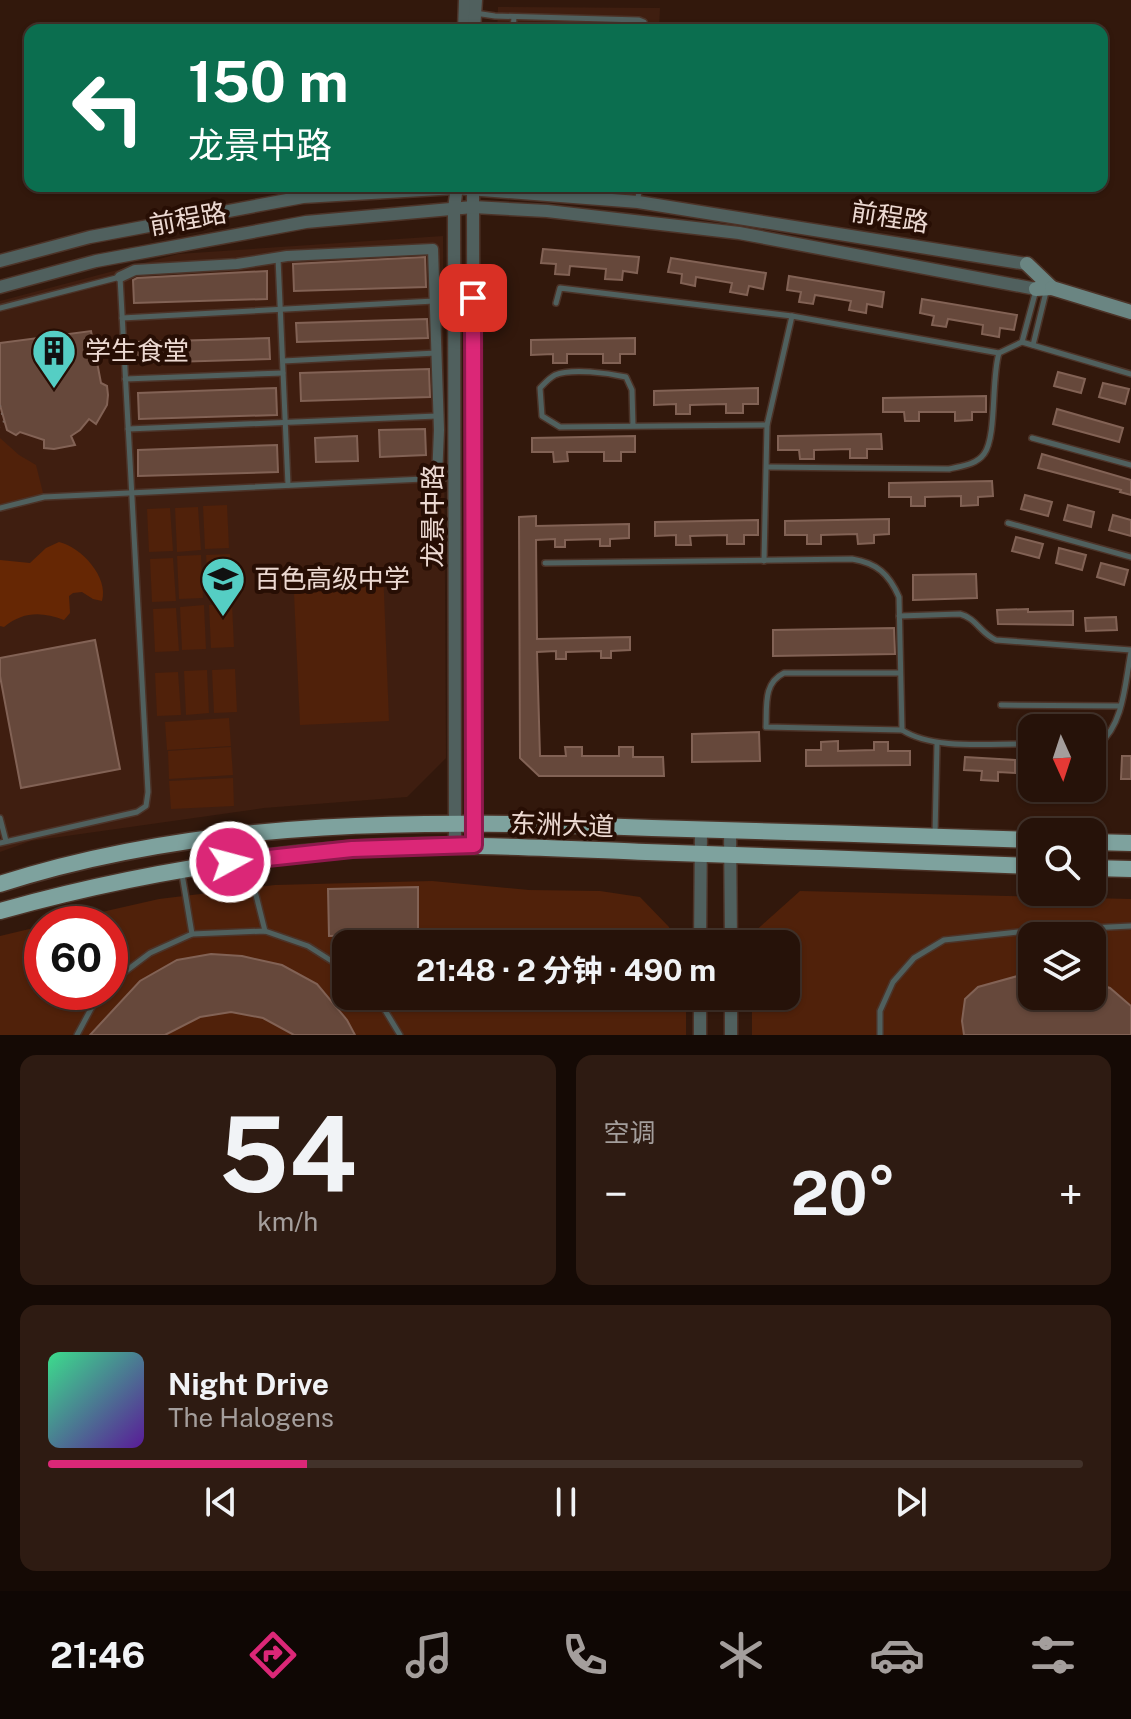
<!DOCTYPE html>
<html lang="zh">
<head>
<meta charset="utf-8">
<style>
	:root { --surface:#261209; --page:#2e1b12; --text:#f1f3f6; --muted:#a49e9c; --line:#42322a; --accent:#db2777 }
	body { margin:0; font-family:"Public Sans","Noto Sans SC",sans-serif; background:var(--page); color:var(--text); height:100vh; display:flex; flex-direction:column; font-size:30px; white-space:nowrap }
	* { box-sizing:border-box; margin:0 }
	p { font-size:26px; color:var(--muted) }
	.icon { flex:none; width:44px; height:44px; fill:none; stroke:currentColor; stroke-width:2; stroke-linecap:round; stroke-linejoin:round }
	.map { position:relative; height:1035px; overflow:hidden }
	.details { display:flex; flex-direction:column; gap:20px; padding:20px; background:#150a05; flex:1 }
	.details>* { flex:none }
	.hud { position:absolute; left:24px; top:24px; width:1084px; height:168px; border-radius:16px; box-shadow:0 2px 6px #0004,0 0 0 2px var(--line); background:#0b6e4f; color:#fff; overflow:hidden }
	.needle { width:52px; rotate:177deg }
	.controls { position:absolute; left:1018px; top:714px; display:grid; gap:16px }
	.controls a { display:grid; place-items:center; width:88px; height:88px; border-radius:16px; background:var(--surface); box-shadow:0 2px 6px #0004,0 0 0 2px var(--line); font-size:40px }
	.speed { position:absolute; left:24px; top:906px; display:flex; gap:16px; font-size:40px; font-weight:700; text-align:center }
	.speed>* { display:grid; place-content:center; width:104px; height:104px; border-radius:50%; background:var(--surface); box-shadow:0 2px 6px #0004,0 0 0 2px var(--line); line-height:1 }
	.speed .limit { border:12px solid #d22; background:#fff; color:#111 }
	.pin { position:absolute; display:grid; place-items:center; width:68px; height:68px; color:#fff; margin:-34px; border-radius:16px; box-shadow:0 4px 12px #0006 }
	.me { position:absolute; width:88px; margin:-44px; rotate:83deg; stroke-linejoin:round; filter:drop-shadow(0 0 6px #0008) }
	.turn { display:flex; align-items:center; gap:28px; height:168px; padding:0 32px; font-size:36px }
	.turn .icon { width:104px; height:104px; stroke-width:2.5 }
	.turn b { display:block; font-size:56px; line-height:68px }
	.big { font-size:60px; font-weight:700; line-height:1.1 }
	.details .widget { flex:1; display:flex; flex-direction:column; justify-content:center; gap:12px; min-width:0; padding:0 28px; border-radius:16px; background:var(--page) }
	.details .dial { align-items:center; gap:0 }
	.dial b { font-size:104px; line-height:1 }
	.song { display:flex; align-items:center; gap:24px }
	.cover { width:96px; height:96px; border-radius:12px; background:linear-gradient(135deg,hsl(150 70% 55%),hsl(270 70% 35%)) }
	.played { height:8px; border-radius:4px; background:linear-gradient(90deg,var(--accent) 25%,var(--line) 25%) }
	.keys { display:flex; justify-content:space-around; direction:ltr }
	.heat { display:flex; justify-content:space-between; align-items:center; font-size:44px; direction:ltr }
	.details .tiles { flex:1; display:grid; gap:20px; grid-template-columns:1fr 1fr }
	.widget:last-child { grid-column:span 2 }
	.trip { position:absolute; left:332px; top:930px; width:468px; height:80px; border-radius:16px; background:var(--surface); box-shadow:0 2px 6px #0004,0 0 0 2px var(--line); font-weight:700; line-height:80px; text-align:center }
	.tabs { display:flex; height:128px; justify-content:space-around; align-items:center; background:#0f0704; color:var(--muted) }
	.tabs .icon { width:56px; height:56px }
	.tabs .selected { color:var(--accent) }
	.tabs b { font-size:36px; color:var(--text) }
	.map>svg:first-child { display:block }
	.built { fill:#3f1e10 }
	.green { fill:#50210a; fill-rule:evenodd }
	.water { fill:#662704 }
	.building { fill:#66483b; stroke:#826255; stroke-width:2 }
	.lines { fill:none; stroke-linecap:round; stroke-linejoin:round }
	.service-casing { stroke:#4c3328; stroke-width:8 }
	.minor-casing { stroke:#4c3328; stroke-width:13 }
	.tertiary-casing { stroke:#4c3328; stroke-width:15 }
	.secondary-casing { stroke:#4c3328; stroke-width:17 }
	.primary-casing { stroke:#4c3328; stroke-width:19 }
	.path { stroke:#7d665c; stroke-width:2; stroke-dasharray:2 6; stroke-linecap:butt }
	.service { stroke:#50605e; stroke-width:5 }
	.minor { stroke:#50605e; stroke-width:10 }
	.tertiary { stroke:#50605e; stroke-width:12 }
	.secondary { stroke:#6a8582; stroke-width:14 }
	.primary { stroke:#7ea29e; stroke-width:16 }
	.route-casing { stroke:#8e194d; stroke-width:20 }
	.route { stroke:#db2777; stroke-width:14 }
	.labels { text-anchor:middle; stroke-width:8; stroke-linejoin:round; paint-order:stroke }
	.street-label { font-size:26px; fill:#ecd9d2; stroke:#270e04 }
	.poi-label { font-size:26px; fill:#ecd9d2; stroke:#270e04; text-anchor:start }
</style>
</head>
<body>
<div class="map">
<svg width="1131" height="1035" viewBox="0 0 1131 1035">
	<rect width="100%" height="100%" fill="#32180c"/>
	<g class="built">
		<path d="M498,7L660,8L659,30H497Z"/>
		<path d="M443,236L446,758L407,797L264,808L31,841L0,852V301L178,254Z"/>
	</g>
	<g class="green">
		<path d="M0,438L19,455L36,465L44,497L0,508Z"/>
		<path d="M227,505L229,548L205,549L203,506Z"/>
		<path d="M198,507L201,550L177,552L175,508Z"/>
		<path d="M170,508L173,551L149,552L147,509Z"/>
		<path d="M230,554L232,597L209,599L206,555Z"/>
		<path d="M201,555L203,598L179,599L177,556Z"/>
		<path d="M173,558L176,601L152,602L150,559Z"/>
		<path d="M383,568L389,721L300,725L293,572Z"/>
		<path d="M232,603L234,647L211,648L209,605Z"/>
		<path d="M204,605L206,649L182,650L180,607Z"/>
		<path d="M176,608L179,651L155,652L153,609Z"/>
		<path d="M235,669L237,712L214,713L212,670Z"/>
		<path d="M207,670L209,713L186,715L184,671Z"/>
		<path d="M178,672L181,715L157,716L155,673Z"/>
		<path d="M229,718L231,746L167,750L165,722Z"/>
		<path d="M231,747L233,775L169,779L168,751Z"/>
		<path d="M233,778L234,806L171,809L169,781Z"/>
		<path d="M432,881L529,890L600,891L640,897L669,927L676,944H346V996H686V1035H0V936L42,926V992H110V924H49L159,899L275,885Z"/>
		<path d="M800,891L1131,899V1035H752V996H786V944H752V934ZM1032,936H1092V996H1032Z"/>
	</g>
	<path class="water" d="M59,542C81,547 109,577 102,601L93,599L82,592L73,593L69,596L70,613L64,620C42,612 24,611 4,627L0,626V560L30,563L46,548Z"/>
	<g class="building">
		<path d="M543,249L639,257L637,273L623,271L622,280L605,279L606,269L570,266L569,275L555,274L556,264L541,263Z"/>
		<path d="M425,257L426,287L294,291L293,264Z"/>
		<path d="M671,258L766,273L763,289L749,286L747,295L730,292L732,283L696,277L695,286L681,283L682,274L668,272Z"/>
		<path d="M267,271V299L134,303L133,280L137,278Z"/>
		<path d="M789,276L884,292L882,307L867,304L866,313L849,310L851,301L815,295L813,304L799,302L801,292L787,290Z"/>
		<path d="M922,299L1017,315L1014,330L1000,328L999,337L982,334L983,325L948,319L946,327L932,325L934,316L920,313Z"/>
		<path d="M427,319L428,338L297,342L296,323Z"/>
		<path d="M91,331L101,383L107,386L108,395L107,405L96,424L89,419L80,430L71,436L75,445L54,449L44,448V440L20,432L16,435L7,430L0,405V343Z"/>
		<path d="M269,338L270,359L137,363L136,342Z"/>
		<path d="M635,338V354H620V363H603V354H567V363H553V354L531,355V340Z"/>
		<path d="M429,369L430,397L301,401L300,373Z"/>
		<path d="M1058,372L1085,379L1081,393L1054,386Z"/>
		<path d="M1103,383L1129,389L1125,404L1099,397Z"/>
		<path d="M276,388L277,415L139,419L138,393Z"/>
		<path d="M758,388V404H743V413H726V404L690,405V414H676V404L654,405V391Z"/>
		<path d="M986,396V412H972V420L955,421V412H919V421H905L904,412H883V398Z"/>
		<path d="M1057,409L1123,428L1119,442L1053,424Z"/>
		<path d="M425,429L426,455L380,457L379,430Z"/>
		<path d="M881,434L882,449H867V458H850V449L814,450V459H800L799,450H778V436Z"/>
		<path d="M357,436L358,461L316,462L315,438Z"/>
		<path d="M635,436V452H621V461H604V452H567L568,461L554,462L553,452H532V438Z"/>
		<path d="M277,445L278,472L138,476V450Z"/>
		<path d="M1042,454L1131,480V495L1120,492L1121,490L1038,468Z"/>
		<path d="M992,481L993,496L978,497V505L961,506V496L925,497V506H911V497H889V483Z"/>
		<path d="M1025,495L1052,502L1048,516L1021,509Z"/>
		<path d="M1068,505L1094,512L1091,527L1064,520Z"/>
		<path d="M1113,515L1131,520V536L1109,530Z"/>
		<path d="M536,516V526L629,524V538L610,539V546H600V539L565,540V547H555V539L536,540L537,639L630,637V650L611,651V658H601V651L566,652V659H556V651L537,652L540,756H566L565,747H582V756H619V747H633V757H663L664,776H539L520,758L519,517Z"/>
		<path d="M889,519V534L874,535V543L858,544L857,534L821,535V544H807V535H785V521Z"/>
		<path d="M758,520V535H744V544H727V535L690,536L691,545H676V535L655,536V522Z"/>
		<path d="M1016,537L1043,544L1039,558L1012,551Z"/>
		<path d="M1059,548L1086,555L1082,570L1056,563Z"/>
		<path d="M1101,563L1128,570L1124,585L1097,577Z"/>
		<path d="M976,574L977,598L913,600V575Z"/>
		<path d="M1028,609V612L1073,611V625L998,624L997,610Z"/>
		<path d="M1116,617L1117,630L1086,631L1085,618Z"/>
		<path d="M894,628L895,654L773,656V630Z"/>
		<path d="M95,640L120,769L21,788L0,676V658Z"/>
		<path d="M759,732L760,761L692,762V734Z"/>
		<path d="M838,741V751L874,750V742H888V751H910V765L806,766V750H821V742Z"/>
		<path d="M1122,756H1131V779H1121Z"/>
		<path d="M965,757L1015,760V773L998,772V781L981,780L982,771L964,770Z"/>
		<path d="M418,887V934L329,936L328,889Z"/>
		<path d="M211,954L242,956L282,965L317,984L347,1020L355,1035H294L263,1018L231,1012L200,1017L165,1035H90L140,981L177,960Z"/>
		<path d="M1032,972V996H1092V982L1110,988L1131,1006V1035H964L962,1021L965,999L978,987Z"/>
	</g>
	<g class="lines">
		<g class="service-casing">
			<g id="service">
				<path d="M475,13L495,16L639,20L644,22L647,30"/>
				<path d="M513,30L514,17"/>
				<path d="M638,201L639,186"/>
				<path d="M278,258L288,485"/>
				<path d="M556,303L560,288L792,316L999,353"/>
				<path d="M0,308L120,277L148,792L146,806L137,812L0,843"/>
				<path d="M122,318L434,301"/>
				<path d="M1022,342L1036,290"/>
				<path d="M1033,345L1046,292"/>
				<path d="M283,361L436,353"/>
				<path d="M125,379L283,373"/>
				<path d="M633,426L632,390L626,377C608,373 572,368 555,375C549,378 544,384 540,388L542,416L560,427L767,425"/>
				<path d="M128,429L437,416"/>
				<path d="M1032,438L1131,465"/>
				<path d="M767,467L949,469C961,466 976,465 984,454C997,437 991,378 999,353L1022,342L1131,374"/>
				<path d="M0,508L44,497L445,478"/>
				<path d="M1008,523L1131,557"/>
				<path d="M764,561L767,425L792,316"/>
				<path d="M545,563L852,559C877,563 889,574 899,597L902,730C935,751 993,743 1032,744"/>
				<path d="M899,616L960,614C976,618 981,634 996,640L1131,650"/>
				<path d="M900,673H784C763,683 767,706 766,727L902,730"/>
				<path d="M1001,705L1120,706"/>
				<path d="M1092,744H1099C1124,724 1125,682 1131,652"/>
				<path d="M0,818L6,841"/>
				<path d="M935,835L937,743"/>
				<path d="M182,874L192,934"/>
				<path d="M254,887L265,931"/>
				<path d="M110,983L150,953L192,934L265,931L308,946L346,970"/>
				<path d="M372,996L383,1007L400,1035"/>
				<path d="M77,1035L100,992"/>
				<path d="M880,1035V1011L893,982L914,958L944,940L1027,931L1131,926"/>
			</g>
		</g>
		<g class="minor-casing">
			<path id="minor" d="M120,277L135,270L237,264L287,256L433,249L439,430L437,478"/>
		</g>
		<g class="tertiary-casing">
			<g id="tertiary">
				<path d="M464,30L465,0"/>
				<path d="M474,30L476,0"/>
				<path d="M473,186L474,845"/>
				<path d="M0,261L90,237L303,197L456,188L638,202L1027,264"/>
				<path d="M0,287L96,261L306,222L473,207L547,211L739,233L1036,289"/>
				<path d="M730,830L731,944"/>
				<path d="M455,846L454,209L457,186"/>
				<path d="M700,944L701,829"/>
				<path d="M700,996V1035"/>
				<path d="M731,996V1035"/>
			</g>
		</g>
		<g class="secondary-casing">
			<g id="secondary">
				<path d="M1027,264L1052,288L1036,289"/>
				<path d="M1052,288L1131,312"/>
			</g>
		</g>
		<g class="primary-casing">
			<g id="primary">
				<path d="M1092,842L1131,843"/>
				<path d="M1092,868L1131,869"/>
				<path d="M0,884C212,816 432,820 652,828C779,832 905,835 1032,840"/>
				<path d="M0,911C115,879 231,858 350,849C449,842 547,848 646,852C775,856 903,861 1032,866"/>
			</g>
		</g>
		<path class="path" d="M0,405L4,423L0,427"/>
		<use href="#service" class="service"/>
		<use href="#minor" class="minor"/>
		<use href="#tertiary" class="tertiary"/>
		<use href="#secondary" class="secondary"/>
		<use href="#primary" class="primary"/>
	</g>
	<g class="lines">
		<g class="route-casing">
			<path id="route" d="M230,862L352,849L474,845L473,298"/>
		</g>
		<use href="#route" class="route"/>
	</g>
	<defs>
		<g id="building-pin" transform="scale(2.3)"><path d="M0 17L-7.5 6A9.5 9.5 0 1 1 7.5 6Z" fill="#55cec4" stroke="#270e04"/><path d="M-4-6H4V6H1V3H-1V6H-4ZM-2.5-4.3h1.7v1.8h-1.7ZM.8-4.3h1.7v1.8H.8ZM-2.5-1h1.7V.8h-1.7ZM.8-1h1.7V.8H.8Z" fill="#111"/></g>
		<g id="school-pin" transform="scale(2.3)"><path d="M0 17L-7.5 6A9.5 9.5 0 1 1 7.5 6Z" fill="#55cec4" stroke="#270e04"/><path d="M0-5L7-2L0 1L-7-2ZM-4 1L0 2.5L4 1V4Q0 6-4 4Z" fill="#111"/></g>
	</defs>
	<g fill-rule="evenodd">
		<use href="#building-pin" x="54" y="351"/>
		<use href="#school-pin" x="223" y="579"/>
	</g>
	<g class="labels">
		<g class="street-label">
			<text transform="translate(890 217) rotate(9)" y="9">前程路</text>
			<text transform="translate(188 219) rotate(-10)" y="9">前程路</text>
			<text transform="translate(433 516) rotate(-90)" y="9">龙景中路</text>
			<text transform="translate(562 825) rotate(2)" y="9">东洲大道</text>
		</g>
		<g class="poi-label">
			<text x="85" y="360">学生食堂</text>
			<text x="254" y="588">百色高级中学</text>
		</g>
	</g>
</svg>
<div class="controls">
<a><svg class="needle" viewBox="-14 -14 28 28"><path d="M0-13l5 13h-10z" fill="#e53935"/><path d="M0 13l5-13h-10z" fill="#a49e9c"/></svg></a>
<a><svg class="icon" aria-label="search" viewBox="0 0 24 24"><circle cx="10" cy="10" r="6"/><path d="M15 15l6 6"/></svg></a>
<a><svg class="icon" aria-label="layers" viewBox="0 0 24 24"><path d="M12 4l9 5-9 5-9-5zM3 14l9 5 9-5"/></svg></a>
</div>
<div class="speed"><div class="limit">60</div></div>
<div class="pin" style="left:473px;top:298px;background:#d93025"><svg class="icon" aria-label="arrive" viewBox="0 0 24 24"><path d="M6 21V4h12l-3 4 3 4H6"/></svg></div>
<svg class="me" style="left:230px;top:862px" viewBox="-20 -20 40 40"><circle r="17" fill="#db2777" stroke="#fff" stroke-width="3"/><path d="M0-11L8 9 0 5-8 9z" fill="#fff"/></svg>
<div class="trip">21:48 · 2 分钟 · 490 m</div>
<div class="hud">
<div class="turn"><svg class="icon" aria-label="left" viewBox="0 0 24 24"><path d="M17 20v-9H6M10 6l-5 5 5 5"/></svg><div><b>150 m</b>龙景中路</div></div>
</div>
</div>
<section class="details">
<div class="tiles">
<div class="widget dial"><b>54</b><p>km/h</p></div>
<div class="widget"><p>空调</p>
<div class="heat"><a>−</a><b class="big">20°</b><a>+</a></div>
</div>
<div class="widget">
<div class="song"><i class="cover"></i><div><b>Night Drive</b><p>The Halogens</p></div></div>
<div class="played"></div>
<div class="keys"><svg class="icon" aria-label="previous" viewBox="0 0 24 24"><path d="M18 5L8 12l10 7zM5 5v14"/></svg><svg class="icon" aria-label="pause" viewBox="0 0 24 24"><path d="M8 5v14M16 5v14"/></svg><svg class="icon" aria-label="next" viewBox="0 0 24 24"><path d="M6 5l10 7-10 7zM19 5v14"/></svg></div>
</div>
</div>
</section>
<nav class="tabs">
<b>21:46</b>
<svg class="icon selected" aria-label="directions" viewBox="0 0 24 24"><path d="M12 3l9 9-9 9-9-9zM9 14v-3h6M13 9l2 2-2 2"/></svg>
<svg class="icon" aria-label="music" viewBox="0 0 24 24"><path d="M9 18V5l10-2v13"/><circle cx="6" cy="18" r="3"/><circle cx="16" cy="16" r="3"/></svg>
<svg class="icon" aria-label="phone" viewBox="0 0 24 24"><path d="M5 4h4l2 5-3 2q2 4 5 5l2-3 5 2v4C11 20 4 13 5 4z"/></svg>
<svg class="icon" aria-label="climate" viewBox="0 0 24 24"><path d="M12 3v18M4 7l16 10M4 17L20 7"/></svg>
<svg class="icon" aria-label="car" viewBox="0 0 24 24"><path d="M5 17H2v-5l4-1 3-4h7l3 4 3 1v5h-3M9 17h6M6 11h13"/><circle cx="7" cy="17" r="2"/><circle cx="17" cy="17" r="2"/></svg>
<svg class="icon" aria-label="filters" viewBox="0 0 24 24"><path d="M4 7h16M4 17h16"/><circle cx="9" cy="7" r="2"/><circle cx="15" cy="17" r="2"/></svg>
</nav>
</body>
</html>
